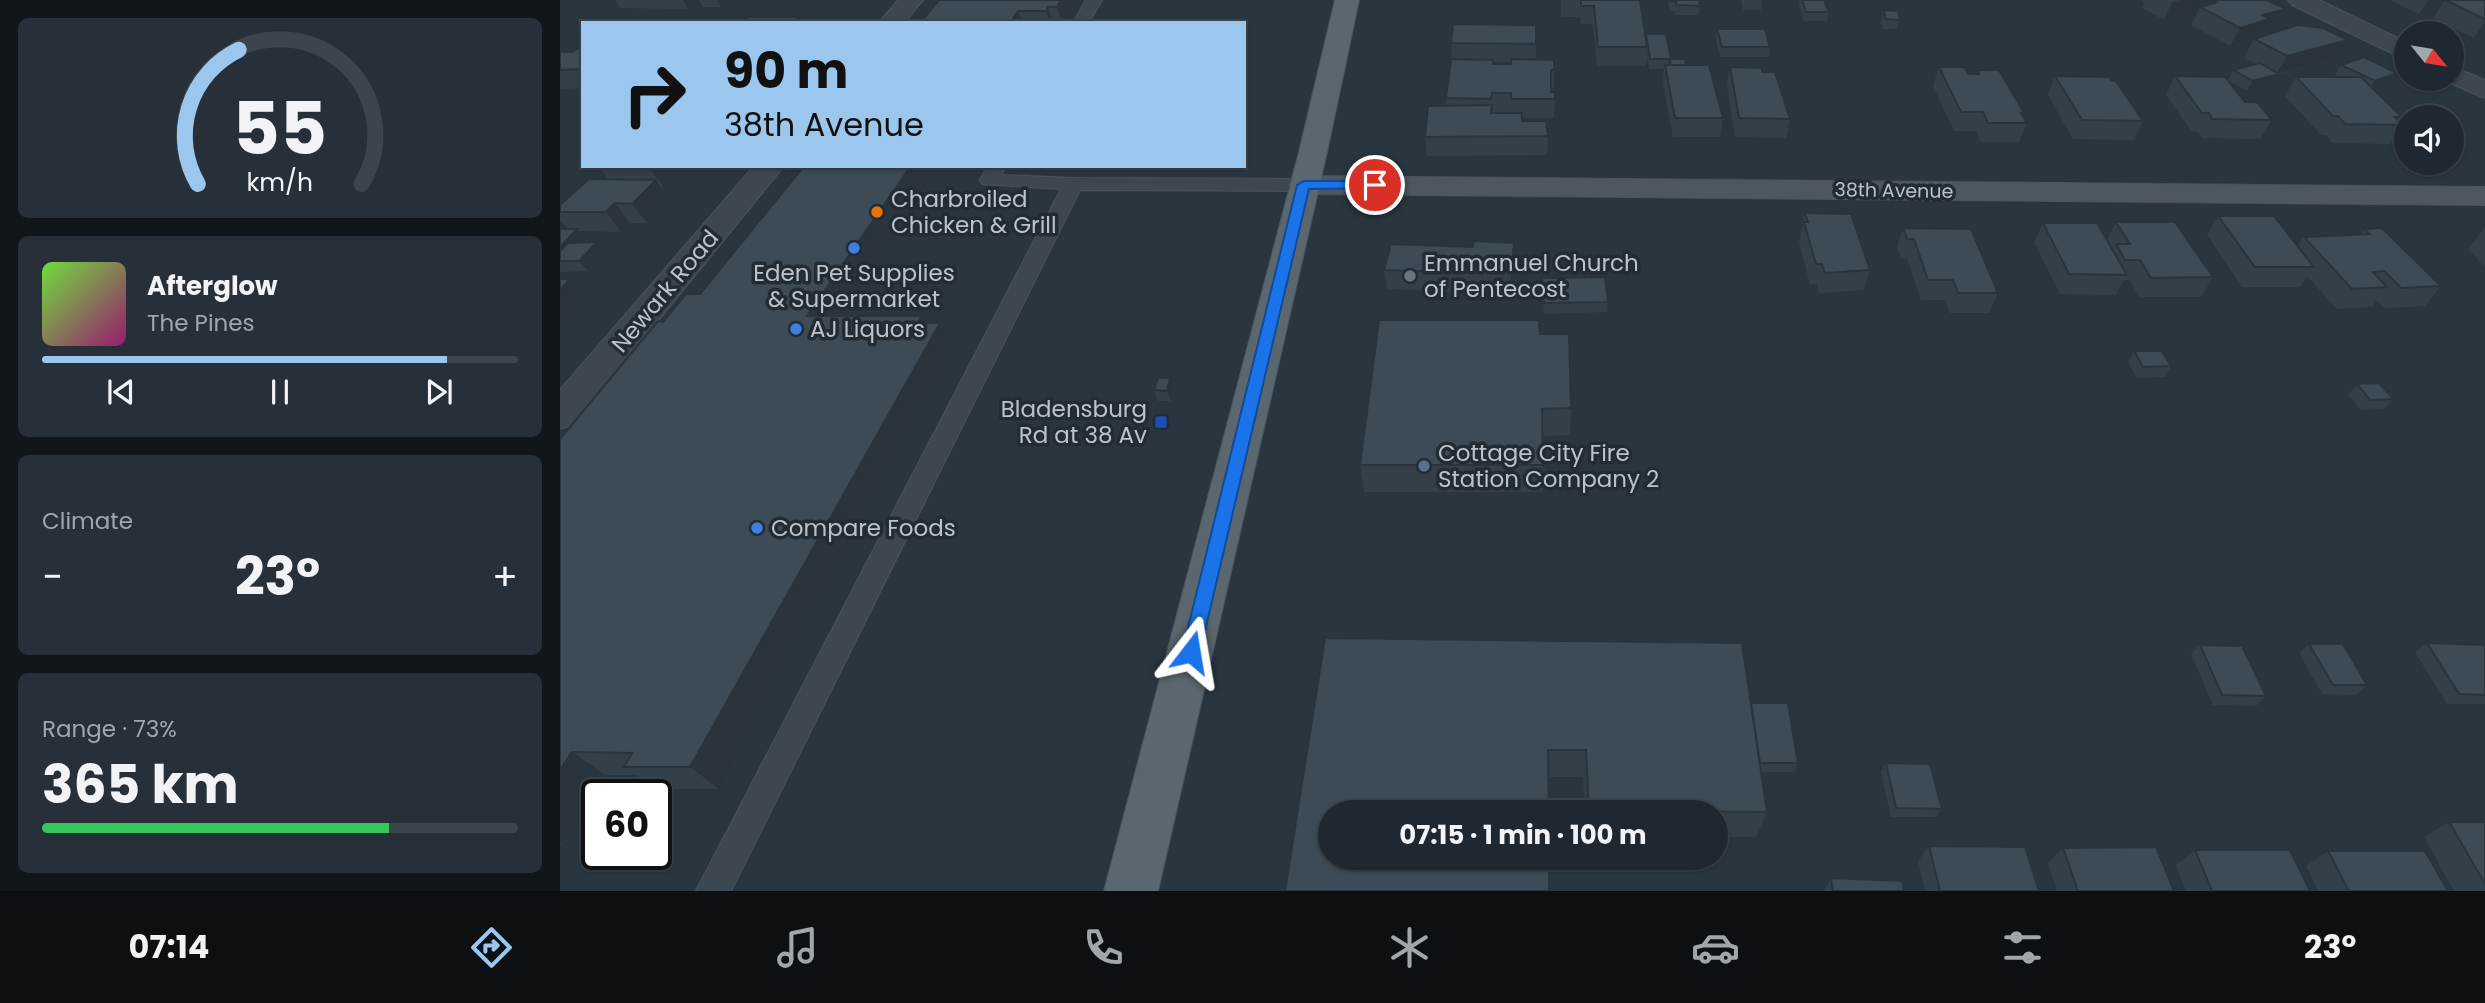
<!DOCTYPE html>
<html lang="en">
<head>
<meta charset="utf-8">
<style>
	:root { --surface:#1f2830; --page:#273038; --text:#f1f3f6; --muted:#a1a6ab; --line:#3c444c; --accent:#9bc7ee }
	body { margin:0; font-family:Poppins,sans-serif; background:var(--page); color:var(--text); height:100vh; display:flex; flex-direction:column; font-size:26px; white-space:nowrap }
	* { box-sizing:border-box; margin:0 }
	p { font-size:23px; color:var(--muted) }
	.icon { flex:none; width:38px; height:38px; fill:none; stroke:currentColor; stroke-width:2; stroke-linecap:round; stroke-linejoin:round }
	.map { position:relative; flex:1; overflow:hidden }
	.drawer { display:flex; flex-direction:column; gap:18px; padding:18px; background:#11161a; width:560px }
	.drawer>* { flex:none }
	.hud { position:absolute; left:21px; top:21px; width:665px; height:147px; border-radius:0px; box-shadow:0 2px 5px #0004,0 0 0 2px var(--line); background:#9bc7ee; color:#111; overflow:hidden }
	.needle { width:46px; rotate:120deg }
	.tools { position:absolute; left:1834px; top:21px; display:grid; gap:14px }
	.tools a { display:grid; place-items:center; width:70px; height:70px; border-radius:50%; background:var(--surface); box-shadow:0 2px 5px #0004,0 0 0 2px var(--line); font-size:35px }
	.speed { position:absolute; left:21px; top:779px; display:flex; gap:14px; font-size:35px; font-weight:700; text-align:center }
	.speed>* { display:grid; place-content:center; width:91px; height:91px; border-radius:50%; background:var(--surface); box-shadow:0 2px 5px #0004,0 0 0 2px var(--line); line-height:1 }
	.speed .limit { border:4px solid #111; border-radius:10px; background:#fff; color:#111 }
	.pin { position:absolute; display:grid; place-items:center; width:60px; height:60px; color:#fff; margin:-30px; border:4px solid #fff; border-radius:50%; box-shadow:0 2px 7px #0007 }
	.me { position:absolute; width:77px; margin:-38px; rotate:14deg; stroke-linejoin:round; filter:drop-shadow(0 0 5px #0008) }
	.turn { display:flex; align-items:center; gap:24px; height:147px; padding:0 28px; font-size:32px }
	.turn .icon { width:91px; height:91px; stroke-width:2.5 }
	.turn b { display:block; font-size:49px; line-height:60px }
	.big { font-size:52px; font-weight:700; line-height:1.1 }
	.drawer .widget { flex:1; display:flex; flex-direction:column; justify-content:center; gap:10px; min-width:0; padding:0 24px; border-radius:10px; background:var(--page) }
	.drawer .dial { align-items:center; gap:0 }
	.dial svg { height:182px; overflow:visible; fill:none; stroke:var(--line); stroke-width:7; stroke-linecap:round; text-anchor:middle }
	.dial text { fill:var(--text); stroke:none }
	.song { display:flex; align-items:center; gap:21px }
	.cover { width:84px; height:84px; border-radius:10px; background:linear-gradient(135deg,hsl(100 70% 55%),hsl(320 70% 35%)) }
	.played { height:7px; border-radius:4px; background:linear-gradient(90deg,var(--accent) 85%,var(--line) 85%) }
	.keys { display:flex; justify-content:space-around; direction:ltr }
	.heat { display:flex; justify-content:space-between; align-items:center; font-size:38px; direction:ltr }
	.charge { height:10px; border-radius:5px; background:linear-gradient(90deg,#34c759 73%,var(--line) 0) }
	.trip { position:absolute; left:758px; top:800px; width:410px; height:70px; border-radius:35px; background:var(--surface); box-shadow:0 2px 5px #0004,0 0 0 2px var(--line); font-weight:700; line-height:70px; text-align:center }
	.tabs { display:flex; height:112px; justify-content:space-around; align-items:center; background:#0c1013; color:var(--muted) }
	.tabs .icon { width:49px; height:49px }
	.tabs .current { color:var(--accent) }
	.tabs b { font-size:32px; color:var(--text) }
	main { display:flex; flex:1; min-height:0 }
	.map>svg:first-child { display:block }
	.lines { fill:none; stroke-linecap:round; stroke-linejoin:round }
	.service-casing { stroke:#4a535c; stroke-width:2 }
	.minor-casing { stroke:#4a535c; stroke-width:2 }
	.secondary-casing { stroke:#4a535c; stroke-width:2 }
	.primary-casing { stroke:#4a535c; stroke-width:2 }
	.service { fill:#3d4750; fill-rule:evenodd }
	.minor { fill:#3d4750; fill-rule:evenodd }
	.secondary { fill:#4c5762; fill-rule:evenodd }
	.primary { fill:#5b676f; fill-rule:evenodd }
	.wall { fill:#344049; fill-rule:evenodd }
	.shaded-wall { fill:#2a343c }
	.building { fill:#3c4b55; stroke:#2a343c; stroke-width:2 }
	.route { fill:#1a73e8; stroke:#114b97; stroke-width:2 }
	.food-dot { fill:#e8710a; stroke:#222c35; stroke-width:2.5 }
	.shop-dot { fill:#3f7fe0; stroke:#222c35; stroke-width:2.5 }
	.worship-dot { fill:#6b7280; stroke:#222c35; stroke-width:2.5 }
	.transit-dot { fill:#1a4fb4; stroke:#222c35; stroke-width:2.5 }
	.service-dot { fill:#5c6f8a; stroke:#222c35; stroke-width:2.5 }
	.labels { text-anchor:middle; stroke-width:7; stroke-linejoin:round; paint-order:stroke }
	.far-street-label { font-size:19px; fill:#bac2ca; stroke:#222c35 }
	.poi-label { font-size:23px; fill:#bac2ca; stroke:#222c35; text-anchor:start }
	.street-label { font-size:23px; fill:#bac2ca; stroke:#222c35 }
</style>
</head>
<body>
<main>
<section class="drawer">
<div class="widget dial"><svg viewBox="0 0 100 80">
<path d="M14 69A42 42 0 1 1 86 69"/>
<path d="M14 69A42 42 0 0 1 32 10" stroke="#9bc7ee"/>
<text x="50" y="56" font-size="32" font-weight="700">55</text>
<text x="50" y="72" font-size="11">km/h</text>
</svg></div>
<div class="widget">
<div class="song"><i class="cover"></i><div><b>Afterglow</b><p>The Pines</p></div></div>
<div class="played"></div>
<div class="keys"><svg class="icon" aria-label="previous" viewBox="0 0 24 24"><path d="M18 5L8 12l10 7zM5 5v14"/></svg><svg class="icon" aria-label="pause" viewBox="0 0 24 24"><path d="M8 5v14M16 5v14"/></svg><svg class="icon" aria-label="next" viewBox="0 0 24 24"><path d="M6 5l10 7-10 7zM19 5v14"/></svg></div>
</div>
<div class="widget"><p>Climate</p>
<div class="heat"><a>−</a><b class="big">23°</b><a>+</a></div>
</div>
<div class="widget"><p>Range · 73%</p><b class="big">365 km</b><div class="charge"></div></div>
</section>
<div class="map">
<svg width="1925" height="891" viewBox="0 0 1925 891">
	<rect width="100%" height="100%" fill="#293640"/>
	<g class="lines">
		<g class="service-casing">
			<g id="service">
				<path d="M526,0H542L529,23H513Z"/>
				<path d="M428,166H446L441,175L513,178L744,179L754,185L744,191L520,190L171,891H136L501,189L422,184L420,180Z"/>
			</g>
		</g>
		<g class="minor-casing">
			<g id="minor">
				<path d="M338,0H363L344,23H319Z"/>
				<path d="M1728,0H1759L1846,42V60L1732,5Z"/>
				<path d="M1892,66L1925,80V98L1883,80L1892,79Z"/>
				<path d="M194,166H224L13,425L0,429V390Z"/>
			</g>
		</g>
		<g class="secondary-casing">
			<path id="secondary" d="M744,176L1925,187V205L744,194L733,191L729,185L733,179Z"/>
		</g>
		<g class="primary-casing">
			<path id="primary" d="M775,0H799L767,152L598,891H544L739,152Z"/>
		</g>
		<use href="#service" class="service"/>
		<use href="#minor" class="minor"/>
		<use href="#secondary" class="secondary"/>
		<use href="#primary" class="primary"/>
	</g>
	<g class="wall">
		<path d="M55,0H138L128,9L60,8Z"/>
		<path d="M139,0H168L161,7H143Z"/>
		<path d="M1001,0H1080L1086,36L1111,59L1126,65L1163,118L1160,137H1113L1103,84L1104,69H1089L1087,54L1086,66H1037L1033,24H1021L1020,17H1001Z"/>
		<path d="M1108,0H1139L1140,6L1138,15H1115V11H1110Z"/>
		<path d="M1181,0H1202L1201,10H1183Z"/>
		<path d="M1240,0H1264L1269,12L1267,21H1244L1239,5Z"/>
		<path d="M1583,0H1707L1726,9L1716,27L1703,31L1699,37L1670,46L1631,25L1638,12L1604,20L1582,8L1584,3L1582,2Z"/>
		<path d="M1830,0H1925V35L1914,38L1873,18L1879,9L1859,14Z"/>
		<path d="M516,2L518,10L510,23H360Z"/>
		<path d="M1324,10L1340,20L1337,29H1323L1321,20Z"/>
		<path d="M976,25V59L994,60V88H991V92H995L994,118H962V121L988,136L987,155L867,156L865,137L886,105V98L892,59L891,43ZM933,62H951V64H933ZM932,112H951V113H932Z"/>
		<path d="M1157,29L1210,47L1209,57H1160L1156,39Z"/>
		<path d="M1694,39L1788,40L1777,59L1719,74L1714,84L1687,91L1668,80L1673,70L1696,64L1684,58Z"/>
		<path d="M23,49V88L0,89V52H12Z"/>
		<path d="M1781,65L1837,73L1831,83L1813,89L1842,117L1839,121L1843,125L1830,144L1773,143L1766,135H1761L1725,96L1736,77H1780L1775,75Z"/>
		<path d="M1170,67L1202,72L1230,119L1226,138L1175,137L1167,86Z"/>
		<path d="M1379,67L1408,74H1415L1417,70L1464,113L1463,116L1467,123L1459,142H1421L1416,131H1394L1373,86Z"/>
		<path d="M1495,76L1583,121L1574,140L1513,139L1488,95Z"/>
		<path d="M1615,76L1685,102L1712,120L1700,139L1642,138L1638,132H1632L1606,95Z"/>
		<path d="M40,166H122L103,186H101L110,199L87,223H70L61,232L19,231L25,239L22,243L37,242L46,253L28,271L0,272V229H8L0,220V205L48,179L39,167Z"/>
		<path d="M381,166L282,316L366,323H380L395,350L159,789H96L76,775H45L2,844H0V439L103,322L140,294Z"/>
		<path d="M1245,213L1310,270L1304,290L1259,293L1257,284H1250L1239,242Z"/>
		<path d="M1658,216L1737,246L1744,237L1800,235L1804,229L1881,286L1865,306L1825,308L1817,300L1812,307L1777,309L1747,276L1740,287H1682L1647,235Z"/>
		<path d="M1556,222L1653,277L1641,297H1580L1569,280H1564L1556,295L1500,294L1474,243L1483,223L1547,240Z"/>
		<path d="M1343,228L1438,293L1429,313H1390L1385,300H1361L1347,259H1341L1337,247Z"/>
		<path d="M1924,229H1925V267L1908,249Z"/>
		<path d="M954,263L951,291L920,289V293L827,289L824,270Z"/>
		<path d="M982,278L1048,302L1047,312L984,314Z"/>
		<path d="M980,334L1011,408L1010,435L983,436V492H804L800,465Z"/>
		<path d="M1574,351L1611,366L1605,377L1577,378L1568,362Z"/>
		<path d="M1797,384L1833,399L1824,409L1801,410L1788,395Z"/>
		<path d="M614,389L611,401H598L594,390Z"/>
		<path d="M765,638L1191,703L1238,763L1235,772H1201L1207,812L1196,837H1155V812H1025L1023,777H988Z"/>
		<path d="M1867,643L1925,645V704H1887L1855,652Z"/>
		<path d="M1749,644L1807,685L1796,695L1762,694L1739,653Z"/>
		<path d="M1640,645L1706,696L1696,706L1653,705L1631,654Z"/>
		<path d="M1326,763L1382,809L1376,817H1331L1321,772Z"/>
		<path d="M1889,822H1925V891H1894L1864,837Z"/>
		<path d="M1369,846L1479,891H1365L1358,861Z"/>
		<path d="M1503,848L1614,891H1497L1488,863Z"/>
		<path d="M1635,850L1750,891H1626L1616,865Z"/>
		<path d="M1768,851L1888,891H1758L1746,866Z"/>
		<path d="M1271,878L1344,891H1264Z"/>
	</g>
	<g class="shaded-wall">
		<path d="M123,0H138L128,9Z"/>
		<path d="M157,0H168L161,7Z"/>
		<path d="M501,0H517L516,2L518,10L510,23H502L497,7Z"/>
		<path d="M1621,0H1676L1655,3L1652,2L1649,10L1640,7L1638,12L1604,20L1612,2Z"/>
		<path d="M1868,0H1914H1885L1879,9L1859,14Z"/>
		<path d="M488,7L493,23H490L486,11Z"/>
		<path d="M1726,9L1716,27L1703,31L1699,37L1670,46L1680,28L1702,15Z"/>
		<path d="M458,11L463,23H450Z"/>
		<path d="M239,17L242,23H233Z"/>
		<path d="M1925,21V35L1914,38Z"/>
		<path d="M1788,40L1777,59L1716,74L1727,56Z"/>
		<path d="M1837,73L1831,83L1808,91L1815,81Z"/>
		<path d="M1719,74L1714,84L1687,91L1693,81Z"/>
		<path d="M0,142L6,150L0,156Z"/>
		<path d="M90,166H122L103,186L89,167Z"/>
		<path d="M351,166H381L265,343L247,316Z"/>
		<path d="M96,180L110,199L87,223L72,204Z"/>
		<path d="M55,203L70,223L61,232L46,212Z"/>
		<path d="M17,229L25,239L6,260L0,252V247Z"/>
		<path d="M37,242L46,253L28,271L19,261Z"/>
		<path d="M954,243V263L951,291V271Z"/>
		<path d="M10,279L27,299L0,328V290Z"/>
		<path d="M362,316L373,335L380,323L395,350L159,789L130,767Z"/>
		<path d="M610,378L614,389L611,401L607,391Z"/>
		<path d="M12,752L45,775L2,844L0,842V770Z"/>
	</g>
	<g class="building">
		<path d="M379,0H501L497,7H488L486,11H458L450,23H360Z"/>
		<path d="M1021,0H1080L1087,47H1038L1034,6H1021Z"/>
		<path d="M1110,0H1139L1140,6L1116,5V2L1111,1Z"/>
		<path d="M1242,0H1264L1269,12H1246Z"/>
		<path d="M1660,0H1707L1726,9L1702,15L1709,19L1680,28L1640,7L1655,3L1652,2Z"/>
		<path d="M1885,0H1925V19Z"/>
		<path d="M1324,10L1338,11L1340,20L1325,19Z"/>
		<path d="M188,17H239L233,23H181Z"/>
		<path d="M893,24L976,25V44L891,43Z"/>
		<path d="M1737,25L1763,28L1788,40L1727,56L1694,39Z"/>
		<path d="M1157,29H1205L1210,47H1162Z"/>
		<path d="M1086,34H1106L1111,59H1090Z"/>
		<path d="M17,49H23V69L0,70V52H12Z"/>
		<path d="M1804,57L1837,73L1815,81L1781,65Z"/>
		<path d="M891,59L933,60V64H951V59L994,60V70H991V92H995V99H951V93H932L931,99L886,98Z"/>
		<path d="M1109,59H1125L1126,65H1111Z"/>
		<path d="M1700,63L1719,74L1693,81L1673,70Z"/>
		<path d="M1105,65H1149L1163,118H1115Z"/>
		<path d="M1170,67L1202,68V72H1215L1230,119L1179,118Z"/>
		<path d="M1379,67H1405L1408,74H1419L1417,70H1439L1464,113H1461L1467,123H1428L1423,112H1401Z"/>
		<path d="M1495,76L1549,77L1551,80L1556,81L1583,121L1522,120Z"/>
		<path d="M1615,76L1665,77L1685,102H1697L1712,120L1652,119L1649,113H1642Z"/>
		<path d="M1736,77H1801L1842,117H1835L1843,125L1785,124L1778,116H1773Z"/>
		<path d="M932,105L931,113H962V121H986L988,136L865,137L868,106Z"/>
		<path d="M40,166H90L39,167Z"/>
		<path d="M244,166H351L247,316H362L358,323H380L130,767H64L72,753L12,752L0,770V439L98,321L103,322L126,294H140Z"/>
		<path d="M29,179L96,180L72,204L55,203L46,212H0V205Z"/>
		<path d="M1245,213L1291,214L1310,270L1265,273L1262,264H1256L1244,222H1248Z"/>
		<path d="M1658,216H1714L1754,267H1695Z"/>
		<path d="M1556,222H1615L1653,277L1591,278L1580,260H1565L1556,244H1570Z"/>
		<path d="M1483,223H1537L1567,275L1509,274Z"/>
		<path d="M1343,228L1411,229L1438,293H1398L1393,280H1368L1354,239H1347Z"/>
		<path d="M1822,228L1881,286L1841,288L1824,271L1813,272L1827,287L1792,289L1744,237L1810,234L1804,229Z"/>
		<path d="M0,229H17L0,247Z"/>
		<path d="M914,241L954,243L951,271L919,270V273L824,270L831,244L913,247Z"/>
		<path d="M37,242L19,261H0V251L8,243Z"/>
		<path d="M1045,277L1048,302L984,303L982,278Z"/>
		<path d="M0,279H10L0,290Z"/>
		<path d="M819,320H979L980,334H1009L1011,408L982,409L983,465H800Z"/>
		<path d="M1574,351H1602L1611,366L1583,367Z"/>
		<path d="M598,378H610L607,391L594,390Z"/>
		<path d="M1819,383L1833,399L1810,400L1797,384Z"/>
		<path d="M765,638L1182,643L1207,812L1029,811L1026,750H988L989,812H770V858H989V891H725Z"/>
		<path d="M1867,643L1925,645V695L1899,694Z"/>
		<path d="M1749,644H1783L1807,685H1773Z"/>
		<path d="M1640,645L1682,646L1706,696L1662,695Z"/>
		<path d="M1191,703H1228L1238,763H1200Z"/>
		<path d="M1326,763L1370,764L1382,809L1336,808Z"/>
		<path d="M1889,822H1925V884Z"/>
		<path d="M1369,846L1465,847L1479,891H1380Z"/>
		<path d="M1596,847L1614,891H1518L1503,848Z"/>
		<path d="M1635,850H1730L1750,891H1652Z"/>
		<path d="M1768,851H1865L1888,891H1789Z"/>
		<path d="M1271,878L1342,881L1344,891H1273Z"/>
	</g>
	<path class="route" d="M815,181L820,182V188L749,189L640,652L637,657L631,660L624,657L622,652L737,185L744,181Z"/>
	<circle class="food-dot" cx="317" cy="212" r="7"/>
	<g class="shop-dot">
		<circle cx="294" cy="248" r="7"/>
		<circle cx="236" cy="329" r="7"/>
		<circle cx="197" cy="528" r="7"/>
	</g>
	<circle class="worship-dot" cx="850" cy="276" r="7"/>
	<rect class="transit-dot" x="594" y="415" width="14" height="14" rx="3.5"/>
	<circle class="service-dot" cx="864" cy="466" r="7"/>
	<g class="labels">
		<g class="far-street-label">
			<text transform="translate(1334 190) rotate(1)" y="7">38th Avenue</text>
		</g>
		<g class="poi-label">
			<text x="331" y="207">Charbroiled<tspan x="331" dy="26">Chicken &amp; Grill</tspan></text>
			<text x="864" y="271">Emmanuel Church<tspan x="864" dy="26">of Pentecost</tspan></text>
			<text x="294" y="281" text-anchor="middle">Eden Pet Supplies<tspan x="294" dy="26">&amp; Supermarket</tspan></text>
			<text x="250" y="337">AJ Liquors</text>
			<text x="587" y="417" text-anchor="end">Bladensburg<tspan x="587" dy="26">Rd at 38 Av</tspan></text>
			<text x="878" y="461">Cottage City Fire<tspan x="878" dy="26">Station Company 2</tspan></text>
			<text x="211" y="536">Compare Foods</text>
		</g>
		<g class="street-label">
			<text transform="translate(105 291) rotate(-50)" y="8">Newark Road</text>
		</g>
	</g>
</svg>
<div class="tools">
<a><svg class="needle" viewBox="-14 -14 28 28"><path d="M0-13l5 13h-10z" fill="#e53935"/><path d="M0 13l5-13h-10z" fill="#a1a6ab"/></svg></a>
<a><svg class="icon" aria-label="sound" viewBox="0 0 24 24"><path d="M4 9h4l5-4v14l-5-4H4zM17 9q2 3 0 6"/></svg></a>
</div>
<div class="speed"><div class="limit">60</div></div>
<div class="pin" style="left:815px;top:185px;background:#d93025"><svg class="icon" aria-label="arrive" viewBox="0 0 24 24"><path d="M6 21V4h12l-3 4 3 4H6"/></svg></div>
<svg class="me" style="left:631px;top:652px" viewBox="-20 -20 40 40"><path d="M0-17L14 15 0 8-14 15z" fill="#1a73e8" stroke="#fff" stroke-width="4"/></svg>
<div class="trip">07:15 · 1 min · 100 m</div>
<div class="hud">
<div class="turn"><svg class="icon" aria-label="right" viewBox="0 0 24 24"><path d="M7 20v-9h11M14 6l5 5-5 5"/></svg><div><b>90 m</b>38th Avenue</div></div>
</div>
</div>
</main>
<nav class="tabs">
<b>07:14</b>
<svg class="icon current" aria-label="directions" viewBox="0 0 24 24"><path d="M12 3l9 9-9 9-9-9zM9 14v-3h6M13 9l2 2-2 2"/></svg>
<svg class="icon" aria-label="music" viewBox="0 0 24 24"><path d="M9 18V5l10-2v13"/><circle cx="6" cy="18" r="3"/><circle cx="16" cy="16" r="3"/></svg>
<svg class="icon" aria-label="phone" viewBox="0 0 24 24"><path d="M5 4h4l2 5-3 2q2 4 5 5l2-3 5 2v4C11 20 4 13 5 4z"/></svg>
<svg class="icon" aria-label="climate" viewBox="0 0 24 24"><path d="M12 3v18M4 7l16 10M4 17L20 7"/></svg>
<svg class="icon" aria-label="car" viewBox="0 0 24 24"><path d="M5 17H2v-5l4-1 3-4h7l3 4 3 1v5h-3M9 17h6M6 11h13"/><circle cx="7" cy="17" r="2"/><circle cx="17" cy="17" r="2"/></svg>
<svg class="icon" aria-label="filters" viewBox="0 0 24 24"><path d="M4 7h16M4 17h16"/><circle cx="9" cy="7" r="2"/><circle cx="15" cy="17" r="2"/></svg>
<b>23°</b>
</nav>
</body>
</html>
